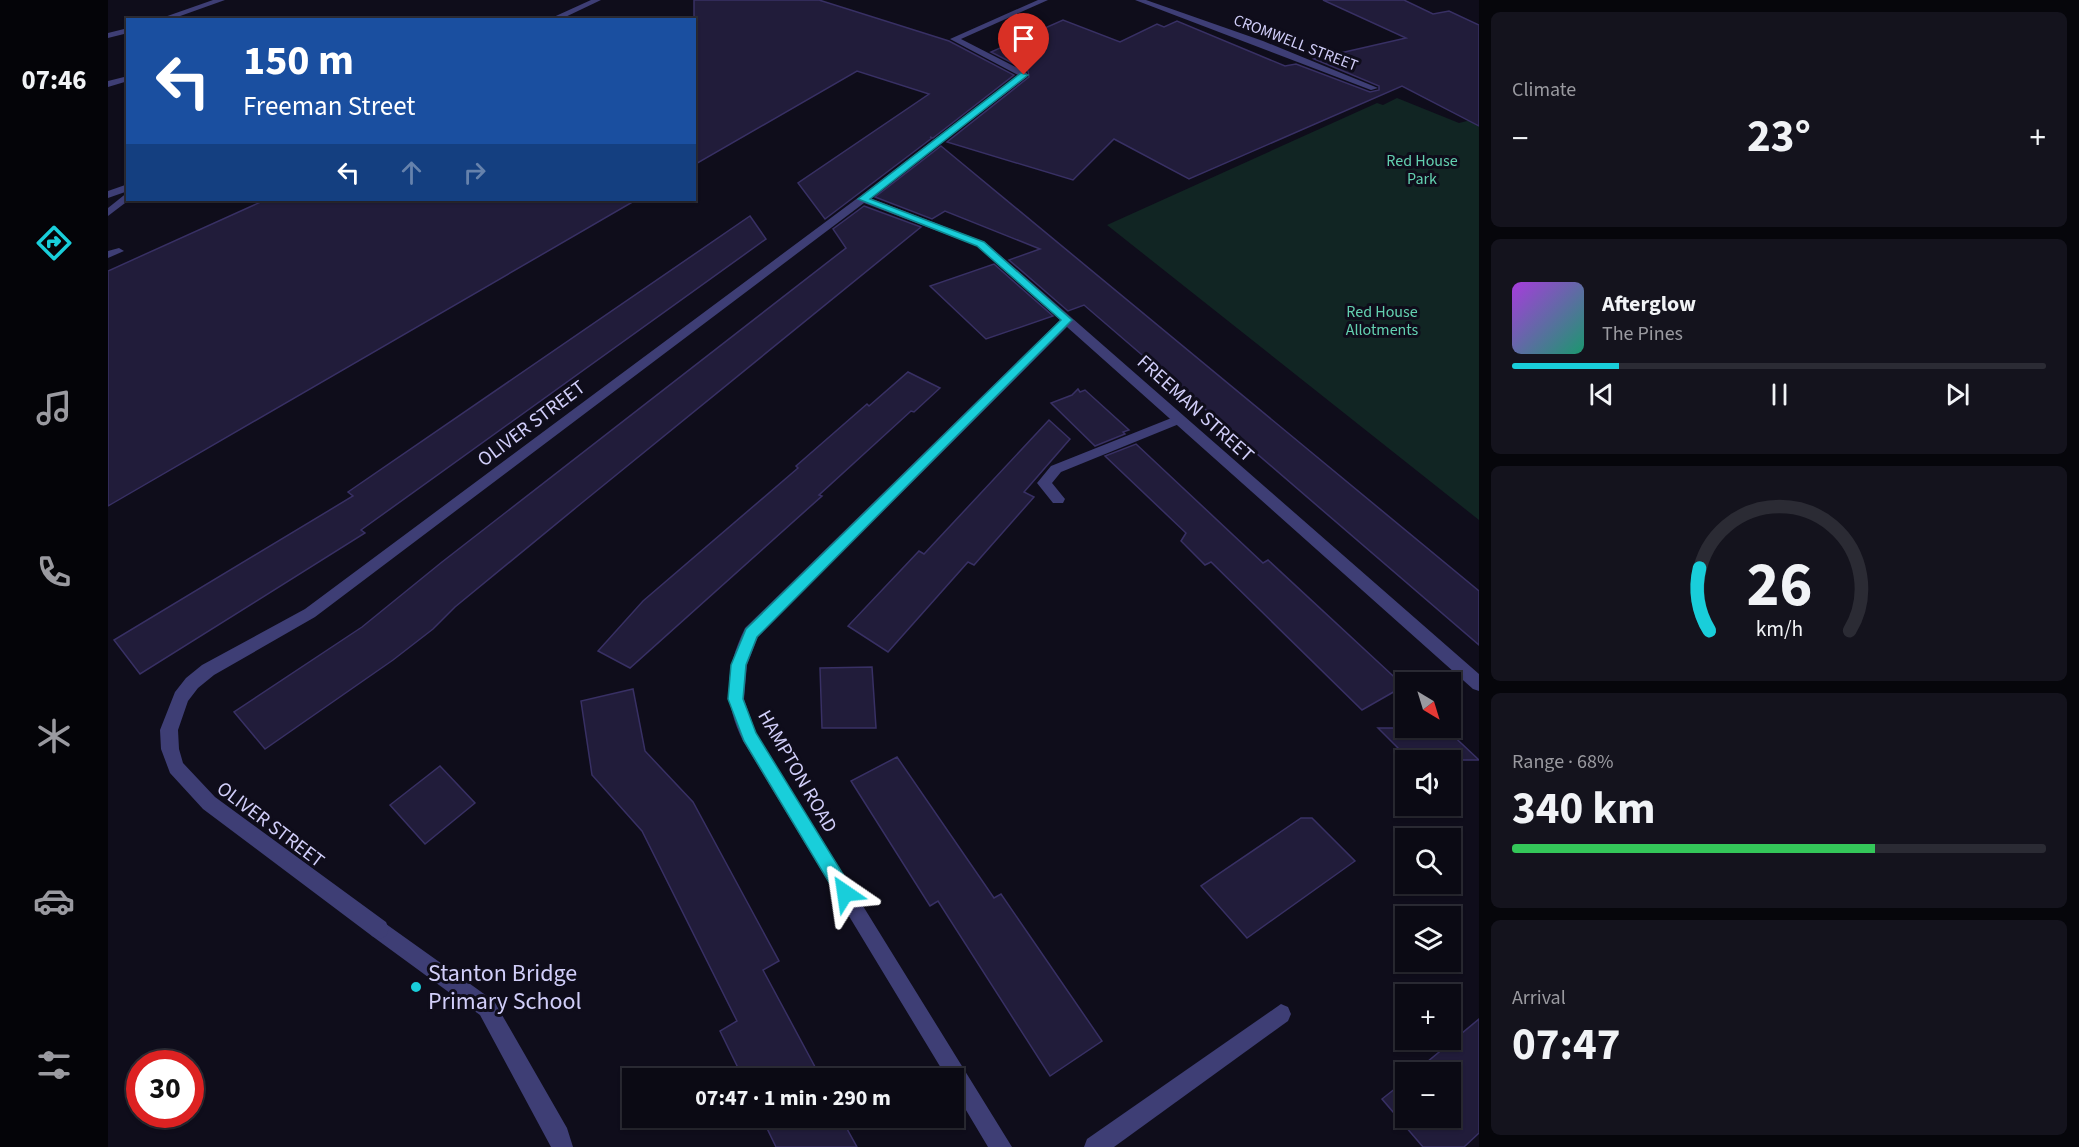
<!DOCTYPE html>
<html lang="en">
<head>
<meta charset="utf-8">
<style>
	:root { --surface:#0b0a14; --page:#14131d; --text:#f1f3f6; --muted:#9a9aa0; --line:#2b2b34; --accent:#19ceda }
	body { margin:0; font-family:"Source Sans 3",sans-serif; background:var(--page); color:var(--text); height:100vh; display:flex; flex-direction:column; font-size:22px; white-space:nowrap }
	* { box-sizing:border-box; margin:0 }
	p { font-size:20px; color:var(--muted) }
	.icon { flex:none; width:33px; height:33px; fill:none; stroke:currentColor; stroke-width:2; stroke-linecap:round; stroke-linejoin:round }
	.map { position:relative; flex:1; overflow:hidden }
	.panel { display:flex; flex-direction:column; gap:12px; padding:12px; background:#06060b; width:600px }
	.panel>* { flex:none }
	.banner { position:absolute; left:18px; top:18px; width:570px; height:183px; border-radius:0px; box-shadow:0 2px 4px #0004,0 0 0 2px var(--line); background:#1a4fa0; color:#fff; overflow:hidden }
	.needle { width:39px; rotate:142deg }
	.buttons { position:absolute; left:1287px; top:672px; display:grid; gap:12px }
	.buttons a { display:grid; place-items:center; width:66px; height:66px; border-radius:0px; background:var(--surface); box-shadow:0 2px 4px #0004,0 0 0 2px var(--line); font-size:30px }
	.speed { position:absolute; left:18px; top:1050px; display:flex; gap:12px; font-size:30px; font-weight:700; text-align:center }
	.speed>* { display:grid; place-content:center; width:78px; height:78px; border-radius:50%; background:var(--surface); box-shadow:0 2px 4px #0004,0 0 0 2px var(--line); line-height:1 }
	.speed .limit { border:9px solid #d22; background:#fff; color:#111 }
	.pin { position:absolute; display:grid; place-items:center; width:51px; height:51px; color:#fff; margin:-62px -26px; border-radius:50% 50% 50% 0; rotate:-45deg; box-shadow:0 0 6px #0007 }
	.pin .icon { rotate:45deg }
	.me { position:absolute; width:66px; margin:-33px; rotate:328deg; stroke-linejoin:round; filter:drop-shadow(0 0 4px #0008) }
	.turn { display:flex; align-items:center; gap:21px; height:126px; padding:0 18px; font-size:27px }
	.turn .icon { width:78px; height:78px; stroke-width:2.5 }
	.turn b { display:block; font-size:42px; line-height:51px }
	.lanes { display:flex; align-items:center; height:57px; padding:0 18px; background:#0003; justify-content:center; gap:30px; direction:ltr }
	.lanes .off { opacity:.35 }
	.big { font-size:45px; font-weight:700; line-height:1.1 }
	.panel .tile { flex:1; display:flex; flex-direction:column; justify-content:center; gap:9px; min-width:0; padding:0 21px; border-radius:9px; background:var(--page) }
	.panel .dial { align-items:center; gap:0 }
	.dial svg { height:156px; overflow:visible; fill:none; stroke:var(--line); stroke-width:7; stroke-linecap:round; text-anchor:middle }
	.dial text { fill:var(--text); stroke:none }
	.song { display:flex; align-items:center; gap:18px }
	.cover { width:72px; height:72px; border-radius:9px; background:linear-gradient(135deg,hsl(280 70% 55%),hsl(160 70% 35%)) }
	.played { height:6px; border-radius:3px; background:linear-gradient(90deg,var(--accent) 20%,var(--line) 20%) }
	.keys { display:flex; justify-content:space-around; direction:ltr }
	.heat { display:flex; justify-content:space-between; align-items:center; font-size:33px; direction:ltr }
	.charge { height:9px; border-radius:4px; background:linear-gradient(90deg,#34c759 68%,var(--line) 0) }
	.trip { position:absolute; left:514px; top:1068px; width:342px; height:60px; border-radius:0px; background:var(--surface); box-shadow:0 2px 4px #0004,0 0 0 2px var(--line); font-weight:700; line-height:60px; text-align:center }
	main { display:flex; flex:1; min-height:0 }
	.dock { display:flex; flex-direction:column; width:108px; justify-content:space-around; align-items:center; background:#040408; color:var(--muted) }
	.dock .icon { width:42px; height:42px }
	.dock .current { color:var(--accent) }
	.dock b { font-size:27px; color:var(--text) }
	.map>svg:first-child { display:block }
	.green { fill:#112523 }
	.building { fill:#211c3a; stroke:#383064; stroke-width:1.5 }
	.lines { fill:none; stroke-linecap:round; stroke-linejoin:round }
	.service { fill:#3e3e75; fill-rule:evenodd }
	.minor { fill:#3e3e75; fill-rule:evenodd }
	.route { fill:#19ceda; stroke:#10868e; stroke-width:1.5 }
	.poi-dot { fill:#19ceda; stroke:#0f0d1b; stroke-width:2 }
	.labels { text-anchor:middle; stroke-width:6; stroke-linejoin:round; paint-order:stroke }
	.far-street-label { font-size:16px; fill:#d1cef9; stroke:#0f0d1b }
	.far-park-label { font-size:16px; fill:#63d0b0; stroke:#0f0d1b }
	.street-label { font-size:20px; fill:#d1cef9; stroke:#0f0d1b }
	.near-poi-label { font-size:24px; fill:#d1cef9; stroke:#0f0d1b; text-anchor:start }
</style>
</head>
<body>
<main>
<nav class="dock">
<b>07:46</b>
<svg class="icon current" aria-label="directions" viewBox="0 0 24 24"><path d="M12 3l9 9-9 9-9-9zM9 14v-3h6M13 9l2 2-2 2"/></svg>
<svg class="icon" aria-label="music" viewBox="0 0 24 24"><path d="M9 18V5l10-2v13"/><circle cx="6" cy="18" r="3"/><circle cx="16" cy="16" r="3"/></svg>
<svg class="icon" aria-label="phone" viewBox="0 0 24 24"><path d="M5 4h4l2 5-3 2q2 4 5 5l2-3 5 2v4C11 20 4 13 5 4z"/></svg>
<svg class="icon" aria-label="climate" viewBox="0 0 24 24"><path d="M12 3v18M4 7l16 10M4 17L20 7"/></svg>
<svg class="icon" aria-label="car" viewBox="0 0 24 24"><path d="M5 17H2v-5l4-1 3-4h7l3 4 3 1v5h-3M9 17h6M6 11h13"/><circle cx="7" cy="17" r="2"/><circle cx="17" cy="17" r="2"/></svg>
<svg class="icon" aria-label="filters" viewBox="0 0 24 24"><path d="M4 7h16M4 17h16"/><circle cx="9" cy="7" r="2"/><circle cx="15" cy="17" r="2"/></svg>
</nav>
<div class="map">
<svg width="1371" height="1147" viewBox="0 0 1371 1147">
	<rect width="100%" height="100%" fill="#0f0d1b"/>
	<path class="green" d="M1289,98L1351,123L1371,118V520L999,225L1269,103L1275,105Z"/>
	<g class="building">
		<path d="M586,0H711L841,41L906,75L825,138L822,137L824,138L717,219L690,183L821,94L749,71L586,165Z"/>
		<path d="M1215,0H1296L1325,14L1341,11L1371,25V126L1294,86L1081,179L1006,139L965,180L839,142L921,77L920,71L883,52L955,20L1012,42L1049,24L1056,27L1069,21L1177,66L1188,64L1262,92L1271,90V86L1206,59L1298,38Z"/>
		<path d="M833,146L1371,591V645L976,305L960,311L901,260L932,249L837,211L824,219L767,197Z"/>
		<path d="M157,200H528L0,506V271Z"/>
		<path d="M756,206L813,227L470,506L347,607L325,629L285,660L157,749L126,712L254,627L334,562L738,248L725,229Z"/>
		<path d="M642,216L658,239L253,530L257,533L32,674L6,640L245,496L240,492Z"/>
		<path d="M886,264L945,316L878,339L822,286Z"/>
		<path d="M800,372L832,388L806,412L803,411L711,495L714,496L522,668L490,651L535,601L690,468L688,466L759,404L761,406Z"/>
		<path d="M970,389L972,392L977,390L1021,430L1015,432L1017,434L987,446L943,403L964,395Z"/>
		<path d="M941,420L962,439L916,492L926,497L866,565L860,562L780,652L740,626L811,551L816,554Z"/>
		<path d="M1028,444L1155,563L1160,560L1296,686L1254,710L1103,562L1097,565L1073,541L1078,533L997,456Z"/>
		<path d="M764,667L768,728H714L712,668Z"/>
		<path d="M525,689L537,751L585,802L671,961L655,970L713,1078H635L612,1031L629,1021L534,831L484,775L473,701Z"/>
		<path d="M1270,728H1337L1371,760H1302Z"/>
		<path d="M789,757L886,898L893,894L994,1041L942,1076L830,901L822,906L743,781Z"/>
		<path d="M332,766L367,803L317,844L282,805Z"/>
		<path d="M1193,818H1204L1247,861L1139,938L1093,886Z"/>
		<path d="M1371,1019V1133L1356,1147H1315L1274,1099L1298,1080V1118H1342V1072H1307Z"/>
		<path d="M654,1118H733L749,1147H668Z"/>
	</g>
	<g class="lines">
		<g class="service">
			<path d="M483,0H493L451,20H439Z"/>
			<path d="M20,76V81L0,87V81Z"/>
			<path d="M20,184V191L0,198V191Z"/>
			<path d="M20,192L21,200L0,216V208Z"/>
			<path d="M11,248L16,251L0,258V251Z"/>
			<path d="M1071,415L1078,419L1076,422L953,472L944,483L957,499L955,503H945L929,483L943,466Z"/>
			<path d="M271,919L386,1001L459,1128L465,1147H443L372,1015L264,936L261,929L264,922Z"/>
			<path d="M1173,1004L1180,1007L1183,1014L1180,1021L1006,1147H976L979,1139Z"/>
		</g>
		<g class="minor">
			<path d="M105,0H117L61,20H48Z"/>
			<path d="M930,0H940L853,39L919,73V77L762,198L877,242L1371,674V691L1365,689L959,327L650,637L639,665L636,699L648,733L904,1147H880L846,1090V1078H839L635,741C615,700 617,670 637,628L952,320L869,246L756,203L207,617L106,675L90,688L80,701L70,730L71,749L75,763L107,797L278,922L281,929L278,936L271,939L264,936L95,809L62,773L53,749L52,730L67,692L78,678L94,665L197,609L751,197L910,75L842,39Z"/>
			<path d="M1027,0H1038L1155,41L1270,88L1263,90Z"/>
			<path d="M20,28V33L0,38V33Z"/>
		</g>
	</g>
	<path class="route" d="M913,73L920,75L762,199L876,242L964,320L649,637L638,665L635,699L648,733L743,887L746,893L743,899L737,901L731,899L636,741L620,699L623,665L638,629L953,320L869,246L750,199Z"/>
	<circle class="poi-dot" cx="308" cy="987" r="6"/>
	<g class="labels">
		<g class="far-street-label">
			<text transform="translate(1188 42) rotate(21)" y="6">CROMWELL STREET</text>
		</g>
		<g class="far-park-label">
			<text x="1314" y="166">Red House<tspan x="1314" dy="18">Park</tspan></text>
			<text x="1274" y="317">Red House<tspan x="1274" dy="18">Allotments</tspan></text>
		</g>
		<g class="street-label">
			<text transform="translate(1088 408) rotate(42)" y="7">FREEMAN STREET</text>
			<text transform="translate(423 423) rotate(-37)" y="7">OLIVER STREET</text>
			<text transform="translate(690 771) rotate(60)" y="7">HAMPTON ROAD</text>
			<text transform="translate(163 824) rotate(37)" y="7">OLIVER STREET</text>
		</g>
		<g class="near-poi-label">
			<text x="320" y="981">Stanton Bridge<tspan x="320" dy="28">Primary School</tspan></text>
		</g>
	</g>
</svg>
<div class="buttons">
<a><svg class="needle" viewBox="-14 -14 28 28"><path d="M0-13l5 13h-10z" fill="#e53935"/><path d="M0 13l5-13h-10z" fill="#9a9aa0"/></svg></a>
<a><svg class="icon" aria-label="sound" viewBox="0 0 24 24"><path d="M4 9h4l5-4v14l-5-4H4zM17 9q2 3 0 6"/></svg></a>
<a><svg class="icon" aria-label="search" viewBox="0 0 24 24"><circle cx="10" cy="10" r="6"/><path d="M15 15l6 6"/></svg></a>
<a><svg class="icon" aria-label="layers" viewBox="0 0 24 24"><path d="M12 4l9 5-9 5-9-5zM3 14l9 5 9-5"/></svg></a>
<a>+</a>
<a>−</a>
</div>
<div class="speed"><div class="limit">30</div></div>
<div class="pin" style="left:916px;top:75px;background:#d93025"><svg class="icon" aria-label="arrive" viewBox="0 0 24 24"><path d="M6 21V4h12l-3 4 3 4H6"/></svg></div>
<svg class="me" style="left:737px;top:893px" viewBox="-20 -20 40 40"><path d="M0-17L14 15 0 8-14 15z" fill="#19ceda" stroke="#fff" stroke-width="4"/></svg>
<div class="trip">07:47 · 1 min · 290 m</div>
<div class="banner">
<div class="turn"><svg class="icon" aria-label="left" viewBox="0 0 24 24"><path d="M17 20v-9H6M10 6l-5 5 5 5"/></svg><div><b>150 m</b>Freeman Street</div></div>
<div class="lanes"><svg class="icon" aria-label="left" viewBox="0 0 24 24"><path d="M17 20v-9H6M10 6l-5 5 5 5"/></svg><svg class="icon off" aria-label="ahead" viewBox="0 0 24 24"><path d="M12 20V5M6 11l6-6 6 6"/></svg><svg class="icon off" aria-label="right" viewBox="0 0 24 24"><path d="M7 20v-9h11M14 6l5 5-5 5"/></svg></div>
</div>
</div>
<section class="panel">
<div class="tile"><p>Climate</p>
<div class="heat"><a>−</a><b class="big">23°</b><a>+</a></div>
</div>
<div class="tile">
<div class="song"><i class="cover"></i><div><b>Afterglow</b><p>The Pines</p></div></div>
<div class="played"></div>
<div class="keys"><svg class="icon" aria-label="previous" viewBox="0 0 24 24"><path d="M18 5L8 12l10 7zM5 5v14"/></svg><svg class="icon" aria-label="pause" viewBox="0 0 24 24"><path d="M8 5v14M16 5v14"/></svg><svg class="icon" aria-label="next" viewBox="0 0 24 24"><path d="M6 5l10 7-10 7zM19 5v14"/></svg></div>
</div>
<div class="tile dial"><svg viewBox="0 0 100 80">
<path d="M14 69A42 42 0 1 1 86 69"/>
<path d="M14 69A42 42 0 0 1 9 37" stroke="#19ceda"/>
<text x="50" y="56" font-size="32" font-weight="700">26</text>
<text x="50" y="72" font-size="11">km/h</text>
</svg></div>
<div class="tile"><p>Range · 68%</p><b class="big">340 km</b><div class="charge"></div></div>
<div class="tile"><p>Arrival</p><b class="big">07:47</b></div>
</section>
</main>
</body>
</html>
